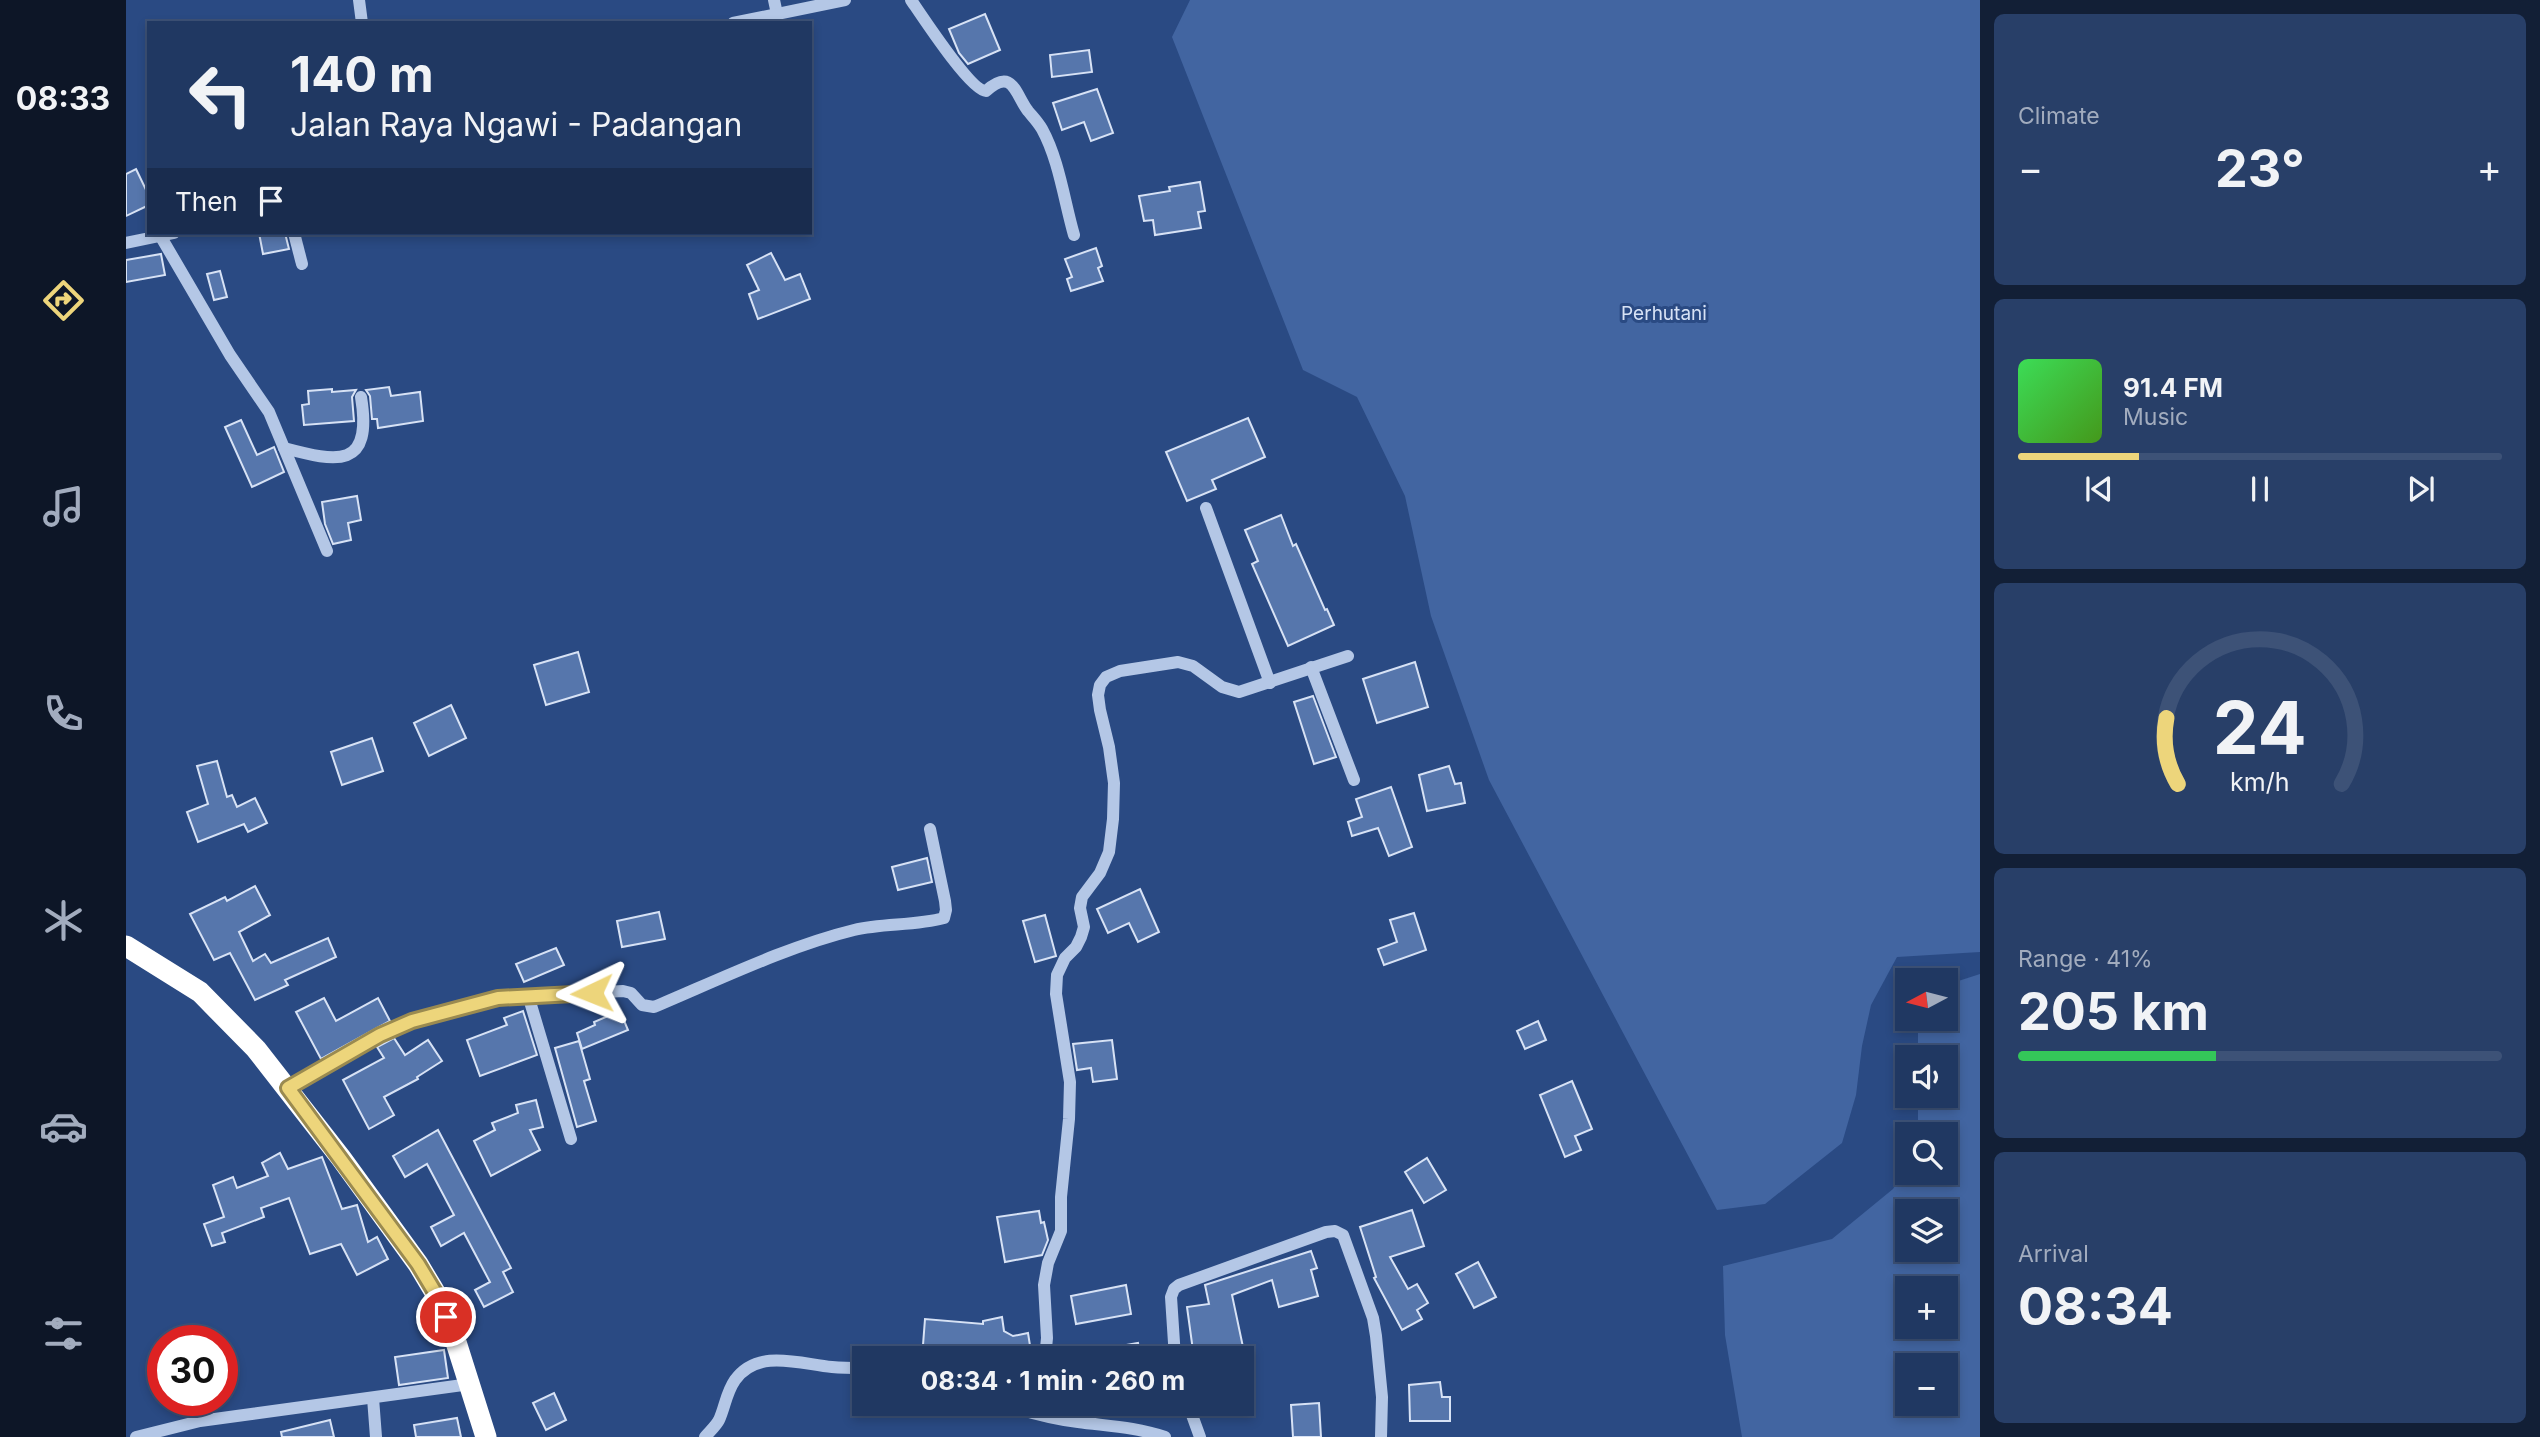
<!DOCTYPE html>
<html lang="en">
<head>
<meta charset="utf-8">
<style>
	:root { --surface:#203862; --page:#283f68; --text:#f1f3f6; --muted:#a2acbe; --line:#3d5277; --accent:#edd57b }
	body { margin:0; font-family:Inter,sans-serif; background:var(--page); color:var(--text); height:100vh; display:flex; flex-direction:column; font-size:26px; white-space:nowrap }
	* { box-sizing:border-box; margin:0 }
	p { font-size:23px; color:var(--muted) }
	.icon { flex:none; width:38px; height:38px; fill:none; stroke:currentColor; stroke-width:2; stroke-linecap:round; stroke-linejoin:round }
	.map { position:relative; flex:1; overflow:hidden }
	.panel { display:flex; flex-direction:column; gap:14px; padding:14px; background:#121f36; width:560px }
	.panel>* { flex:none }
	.hud { position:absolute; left:21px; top:21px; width:665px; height:214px; border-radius:0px; box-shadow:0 4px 10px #0003,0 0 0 2px var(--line); background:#203862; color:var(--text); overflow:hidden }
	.needle { width:46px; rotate:263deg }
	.controls { position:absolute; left:1769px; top:968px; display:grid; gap:14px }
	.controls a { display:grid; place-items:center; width:63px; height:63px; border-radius:0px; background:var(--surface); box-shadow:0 4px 10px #0003,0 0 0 2px var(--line); font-size:35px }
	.speed { position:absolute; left:21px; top:1325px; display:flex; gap:14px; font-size:35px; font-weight:700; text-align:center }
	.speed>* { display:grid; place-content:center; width:91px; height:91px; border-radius:50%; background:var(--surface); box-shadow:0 4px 10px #0003,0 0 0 2px var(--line); line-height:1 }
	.speed .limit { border:10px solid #d22; background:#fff; color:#111 }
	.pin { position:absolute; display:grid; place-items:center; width:60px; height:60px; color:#fff; margin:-30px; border:4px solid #fff; border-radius:50%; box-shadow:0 2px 7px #0007 }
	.me { position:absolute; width:77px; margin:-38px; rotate:268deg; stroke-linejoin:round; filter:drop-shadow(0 0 5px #0008) }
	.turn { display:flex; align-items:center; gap:24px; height:147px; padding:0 28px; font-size:32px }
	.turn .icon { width:91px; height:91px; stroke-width:2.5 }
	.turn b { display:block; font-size:49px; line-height:60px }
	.then { display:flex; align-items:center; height:66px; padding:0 28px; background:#0003; gap:14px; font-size:26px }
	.big { font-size:52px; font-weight:700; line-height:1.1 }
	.panel .card { flex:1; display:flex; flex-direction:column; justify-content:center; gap:10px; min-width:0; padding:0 24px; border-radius:10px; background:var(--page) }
	.panel .dial { align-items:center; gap:0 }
	.dial svg { height:182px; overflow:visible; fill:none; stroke:var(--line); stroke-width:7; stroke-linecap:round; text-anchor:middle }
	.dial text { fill:var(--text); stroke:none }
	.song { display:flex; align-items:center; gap:21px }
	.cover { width:84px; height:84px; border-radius:10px; background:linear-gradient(135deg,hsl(130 70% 55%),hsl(100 70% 35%)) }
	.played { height:7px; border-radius:4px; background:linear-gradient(90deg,var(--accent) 25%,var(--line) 25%) }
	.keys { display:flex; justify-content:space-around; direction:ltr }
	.heat { display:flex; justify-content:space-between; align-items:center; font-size:38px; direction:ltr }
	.charge { height:10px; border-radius:5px; background:linear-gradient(90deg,#34c759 41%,var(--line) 0) }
	.trip { position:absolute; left:726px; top:1346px; width:402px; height:70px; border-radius:0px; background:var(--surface); box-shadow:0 4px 10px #0003,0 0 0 2px var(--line); font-weight:700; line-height:70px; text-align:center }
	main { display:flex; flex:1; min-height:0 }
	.tab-bar { display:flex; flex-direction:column; width:126px; justify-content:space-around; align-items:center; background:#0d1627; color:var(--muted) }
	.tab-bar .icon { width:49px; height:49px }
	.tab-bar .selected { color:var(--accent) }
	.tab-bar b { font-size:32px; color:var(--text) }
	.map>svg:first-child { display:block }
	.green { fill:#4265a1; fill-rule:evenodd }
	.building { fill:#5676ac; stroke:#d7e2f5; stroke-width:2 }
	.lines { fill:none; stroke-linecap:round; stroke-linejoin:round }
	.minor { stroke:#b4c7e6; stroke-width:12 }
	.highway { stroke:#fff; stroke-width:21 }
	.route-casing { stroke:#9a8a50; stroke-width:18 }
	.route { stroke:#edd57b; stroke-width:12 }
	.labels { text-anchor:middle; stroke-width:6; stroke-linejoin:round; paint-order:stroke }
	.park-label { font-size:19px; fill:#d7e2f5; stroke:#2a4a83 }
</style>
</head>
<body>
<main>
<nav class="tab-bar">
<b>08:33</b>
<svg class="icon selected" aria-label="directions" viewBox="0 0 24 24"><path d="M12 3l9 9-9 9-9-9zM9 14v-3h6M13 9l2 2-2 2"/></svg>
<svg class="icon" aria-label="music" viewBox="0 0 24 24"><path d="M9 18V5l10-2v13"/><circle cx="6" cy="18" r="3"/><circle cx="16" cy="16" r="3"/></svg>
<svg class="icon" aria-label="phone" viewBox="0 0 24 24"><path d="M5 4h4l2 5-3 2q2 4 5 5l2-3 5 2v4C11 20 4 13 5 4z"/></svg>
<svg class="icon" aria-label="climate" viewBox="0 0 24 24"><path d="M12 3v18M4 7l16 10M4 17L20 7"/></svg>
<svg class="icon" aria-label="car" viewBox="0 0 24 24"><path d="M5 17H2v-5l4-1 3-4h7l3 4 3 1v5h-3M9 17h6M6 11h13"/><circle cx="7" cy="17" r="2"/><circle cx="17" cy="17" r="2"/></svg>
<svg class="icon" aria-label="filters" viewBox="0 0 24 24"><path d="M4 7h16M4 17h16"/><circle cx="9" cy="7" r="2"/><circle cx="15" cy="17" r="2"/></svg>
</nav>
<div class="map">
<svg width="1854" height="1437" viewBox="0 0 1854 1437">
	<rect width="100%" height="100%" fill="#2a4a83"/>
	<g class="green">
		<path d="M1064,0H1854V952L1771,957L1745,1005L1736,1046L1730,1095L1716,1143L1639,1204L1591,1210L1363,780L1305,616L1279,496L1231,397L1177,370L1046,37Z"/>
		<path d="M1854,974V1437H1616L1599,1335L1597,1266L1706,1239L1767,1189L1781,1165L1782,1172H1820V1134H1792V1096H1820V1057H1792V1019L1820,1018V985ZM1782,1211H1820V1250H1782ZM1782,1288H1820V1326H1782ZM1782,1365H1820V1404H1782Z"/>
	</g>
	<g class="building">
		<path d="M859,14L874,50L842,64L833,53L823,29Z"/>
		<path d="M963,50L966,72L926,77L924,55Z"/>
		<path d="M971,89L987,133L965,141L958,122L936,130L927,103Z"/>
		<path d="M10,169L23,196V205L0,216V174Z"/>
		<path d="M1074,182L1079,211L1072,212L1075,228L1029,235L1027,220L1018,221L1013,196L1044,191L1043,187Z"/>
		<path d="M133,233H159L163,249L137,254Z"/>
		<path d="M970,248L976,266L972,268L977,281L945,291L941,279L946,277L939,259Z"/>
		<path d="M645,253L659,280L674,274L684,299L632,319L623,294L633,290L621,265Z"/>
		<path d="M35,254L39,275L0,282V260Z"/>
		<path d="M94,271L101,297L88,300L81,274Z"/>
		<path d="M263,387L265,396L294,392L297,421L252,428L251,419H246L244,396L240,390Z"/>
		<path d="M206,389V392L230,390L226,397L228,421L178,425L176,405L183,404L182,391Z"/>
		<path d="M1122,418L1139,457L1086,480L1090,489L1061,501L1040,452Z"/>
		<path d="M115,420L131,455L148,447L158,472L126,487L99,427Z"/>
		<path d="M231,496L235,520L222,523L225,540L207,544L199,524L196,502Z"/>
		<path d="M1155,515L1167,546L1170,544L1199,610L1201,609L1208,625L1162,646L1126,564L1132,561L1119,530Z"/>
		<path d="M452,652L463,692L420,705L408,665Z"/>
		<path d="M1289,662L1302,707L1251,723L1237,679Z"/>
		<path d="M1187,696L1210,757L1188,764L1168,702Z"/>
		<path d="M325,705L340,738L303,756L288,723Z"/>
		<path d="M246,738L257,771L216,785L205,752Z"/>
		<path d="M91,761L101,797L106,795L111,807L129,798L141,823L122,832L118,824L72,842L61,812L82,804L71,766Z"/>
		<path d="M1323,766L1329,784L1335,783L1339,803L1301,811L1293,775Z"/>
		<path d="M1265,787L1286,847L1263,856L1252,828L1226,836L1222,822L1236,817L1230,799Z"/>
		<path d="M801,858L806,882L772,890L766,867Z"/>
		<path d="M129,886L144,915L113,932L127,961L139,954L145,963L202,938L210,957L159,980L162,985L129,1000L104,953L88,960L64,914L99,897L101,901Z"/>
		<path d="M1014,889L1033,932L1012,942L1003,923L982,933L971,909Z"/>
		<path d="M533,912L539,939L496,947L491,921Z"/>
		<path d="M1288,913L1300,950L1258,965L1252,949L1271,942L1264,920Z"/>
		<path d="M919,915L930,956L909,962L897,921Z"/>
		<path d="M430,948L438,965L398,982L390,964Z"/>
		<path d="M198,998L210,1021L252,998L264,1021L195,1059L170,1012Z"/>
		<path d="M397,1011L411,1055L354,1076L341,1040L381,1025L378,1018Z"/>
		<path d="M494,1011L502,1030L456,1049L451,1033L469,1025L468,1022Z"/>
		<path d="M1412,1021L1420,1040L1399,1049L1391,1031Z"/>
		<path d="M268,1038L279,1055L302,1040L316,1061L291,1077L292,1079L258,1097L268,1115L243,1129L217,1080L258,1058L251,1047Z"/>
		<path d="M986,1040L991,1079L967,1082L965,1068L951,1070L947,1044Z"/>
		<path d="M453,1041L464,1079L458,1081L470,1121L451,1127L429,1048Z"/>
		<path d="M1446,1081L1466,1129L1449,1136L1455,1150L1439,1157L1414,1095Z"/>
		<path d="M410,1100L417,1127L404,1130L414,1150L365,1176L348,1141L369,1130L366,1123L392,1113L390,1105Z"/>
		<path d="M312,1130L385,1268L377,1272L387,1292L358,1307L349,1290L364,1282L338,1233L315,1246L305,1227L328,1215L301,1164L279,1177L267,1156Z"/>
		<path d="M154,1153L162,1169L196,1157L216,1209L231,1205L242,1242L251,1237L262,1259L231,1275L215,1244L184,1254L163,1198L135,1208L138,1217L96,1233L99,1242L86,1246L78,1224L98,1217L87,1185L107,1177L111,1188L142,1176L136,1163Z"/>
		<path d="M1301,1158L1320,1190L1298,1203L1279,1172Z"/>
		<path d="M1286,1210L1298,1246L1264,1257L1282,1289L1291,1284L1302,1303L1291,1310L1296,1319L1276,1330L1248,1278L1250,1277L1234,1227Z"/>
		<path d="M913,1211L915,1223L918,1222L922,1240L916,1255L879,1262L871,1217Z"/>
		<path d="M1185,1251L1191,1268L1185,1270L1192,1296L1153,1307L1146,1280L1106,1295L1117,1347L1105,1350L1107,1358H1068L1061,1307L1083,1304L1079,1285Z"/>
		<path d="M1352,1262L1370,1297L1348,1308L1330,1274Z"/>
		<path d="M1000,1285L1005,1314L950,1324L945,1296Z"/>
		<path d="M876,1317L878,1331L887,1336L902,1333L906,1358H796L799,1319L857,1324V1321Z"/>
		<path d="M1012,1343L1015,1358H966V1351Z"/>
		<path d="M318,1350L322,1378L273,1385L269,1357Z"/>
		<path d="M1314,1382L1316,1397H1324V1421H1284L1283,1385Z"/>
		<path d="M428,1393L440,1420L420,1430L407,1403Z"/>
		<path d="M1193,1403L1195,1437H1167L1165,1405Z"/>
		<path d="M331,1418L335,1437H290L288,1425Z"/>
		<path d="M204,1420L208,1437H156L155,1432Z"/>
	</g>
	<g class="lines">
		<g class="minor">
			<path d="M233,0L236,23"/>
			<path d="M648,0L651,14"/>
			<path d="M785,0C796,16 845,91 860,91C887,67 889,94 902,111C907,117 912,122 916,129C933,160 938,200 948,235"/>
			<path d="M607,23L719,0"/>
			<path d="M168,233L176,264"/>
			<path d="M35,237L104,355L143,412L201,551"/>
			<path d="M0,243L48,233"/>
			<path d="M158,448C211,462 247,470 235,397"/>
			<path d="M1080,508L1144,683"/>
			<path d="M1185,667L1228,780"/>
			<path d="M402,995L445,1139"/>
			<path d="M162,1089L254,1035L286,1021L372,998L497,991L505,993L516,1005L528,1007C590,981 662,946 728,930C757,923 789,926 818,918L820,910L819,901L804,829"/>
			<path d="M919,1358L921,1338L918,1285L922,1263L935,1231V1197L943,1119L944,1082L930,994L931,975L939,958L950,947L955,937L958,927L954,908L956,897L974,873L983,852L987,819L988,783L983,747L974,710L972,695L974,685L980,677L994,671L1052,662L1067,666L1096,687L1113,692L1222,656"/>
			<path d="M1049,1358L1045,1297L1048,1289L1053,1285L1200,1232L1209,1231L1217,1235L1247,1318L1250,1336L1256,1397L1255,1437"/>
			<path d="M247,1398L250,1437"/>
			<path d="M877,1404C901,1412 926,1419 952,1422C981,1426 1010,1427 1039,1437"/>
			<path d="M1062,1404L1074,1437"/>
			<path d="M10,1437L74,1421L344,1384"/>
			<path d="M579,1437C583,1432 590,1426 593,1420C599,1407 600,1393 609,1380C632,1348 674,1364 706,1367C717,1368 728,1368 738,1368"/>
		</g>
		<path class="highway" d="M0,946L74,992L130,1049L215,1158L292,1264L310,1294L329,1339L360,1437"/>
	</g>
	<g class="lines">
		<g class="route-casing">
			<path id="route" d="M320,1317L310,1294L292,1264L162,1088L254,1035L286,1021L372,998L466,993"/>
		</g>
		<use href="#route" class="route"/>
	</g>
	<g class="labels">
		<g class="park-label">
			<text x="1538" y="320">Perhutani</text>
		</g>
	</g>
</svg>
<div class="controls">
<a><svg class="needle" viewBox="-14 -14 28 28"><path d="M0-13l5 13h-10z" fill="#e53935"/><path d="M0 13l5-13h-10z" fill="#a2acbe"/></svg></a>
<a><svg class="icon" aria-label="sound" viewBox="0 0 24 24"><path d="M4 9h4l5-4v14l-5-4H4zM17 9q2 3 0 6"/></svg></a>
<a><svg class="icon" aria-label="search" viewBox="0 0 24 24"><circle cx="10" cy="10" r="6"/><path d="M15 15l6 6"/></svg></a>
<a><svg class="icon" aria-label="layers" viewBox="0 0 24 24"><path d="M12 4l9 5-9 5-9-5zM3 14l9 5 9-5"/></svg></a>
<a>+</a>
<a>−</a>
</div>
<div class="speed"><div class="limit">30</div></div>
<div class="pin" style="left:320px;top:1317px;background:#d93025"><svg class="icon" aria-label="arrive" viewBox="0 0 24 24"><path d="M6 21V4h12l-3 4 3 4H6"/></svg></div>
<svg class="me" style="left:466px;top:993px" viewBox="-20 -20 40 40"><path d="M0-17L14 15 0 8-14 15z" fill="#edd57b" stroke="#fff" stroke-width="4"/></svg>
<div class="trip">08:34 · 1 min · 260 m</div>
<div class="hud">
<div class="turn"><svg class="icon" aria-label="left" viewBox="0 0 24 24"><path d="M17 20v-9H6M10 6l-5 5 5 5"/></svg><div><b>140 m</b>Jalan Raya Ngawi - Padangan</div></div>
<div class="then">Then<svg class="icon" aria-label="arrive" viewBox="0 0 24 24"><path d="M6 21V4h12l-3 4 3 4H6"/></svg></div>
</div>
</div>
<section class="panel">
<div class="card"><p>Climate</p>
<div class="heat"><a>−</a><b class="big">23°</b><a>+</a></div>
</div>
<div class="card">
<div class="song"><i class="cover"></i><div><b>91.4 FM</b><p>Music</p></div></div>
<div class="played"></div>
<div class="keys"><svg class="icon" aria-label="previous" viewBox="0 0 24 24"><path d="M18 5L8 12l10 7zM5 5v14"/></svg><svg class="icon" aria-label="pause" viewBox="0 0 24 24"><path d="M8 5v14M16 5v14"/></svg><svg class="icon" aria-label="next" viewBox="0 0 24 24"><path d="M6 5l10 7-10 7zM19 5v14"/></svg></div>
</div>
<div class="card dial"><svg viewBox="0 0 100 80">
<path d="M14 69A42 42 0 1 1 86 69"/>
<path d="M14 69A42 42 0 0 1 9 40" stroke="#edd57b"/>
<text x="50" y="56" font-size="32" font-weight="700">24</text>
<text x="50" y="72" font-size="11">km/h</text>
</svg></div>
<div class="card"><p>Range · 41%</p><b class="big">205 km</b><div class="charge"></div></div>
<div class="card"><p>Arrival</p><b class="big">08:34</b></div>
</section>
</main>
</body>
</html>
